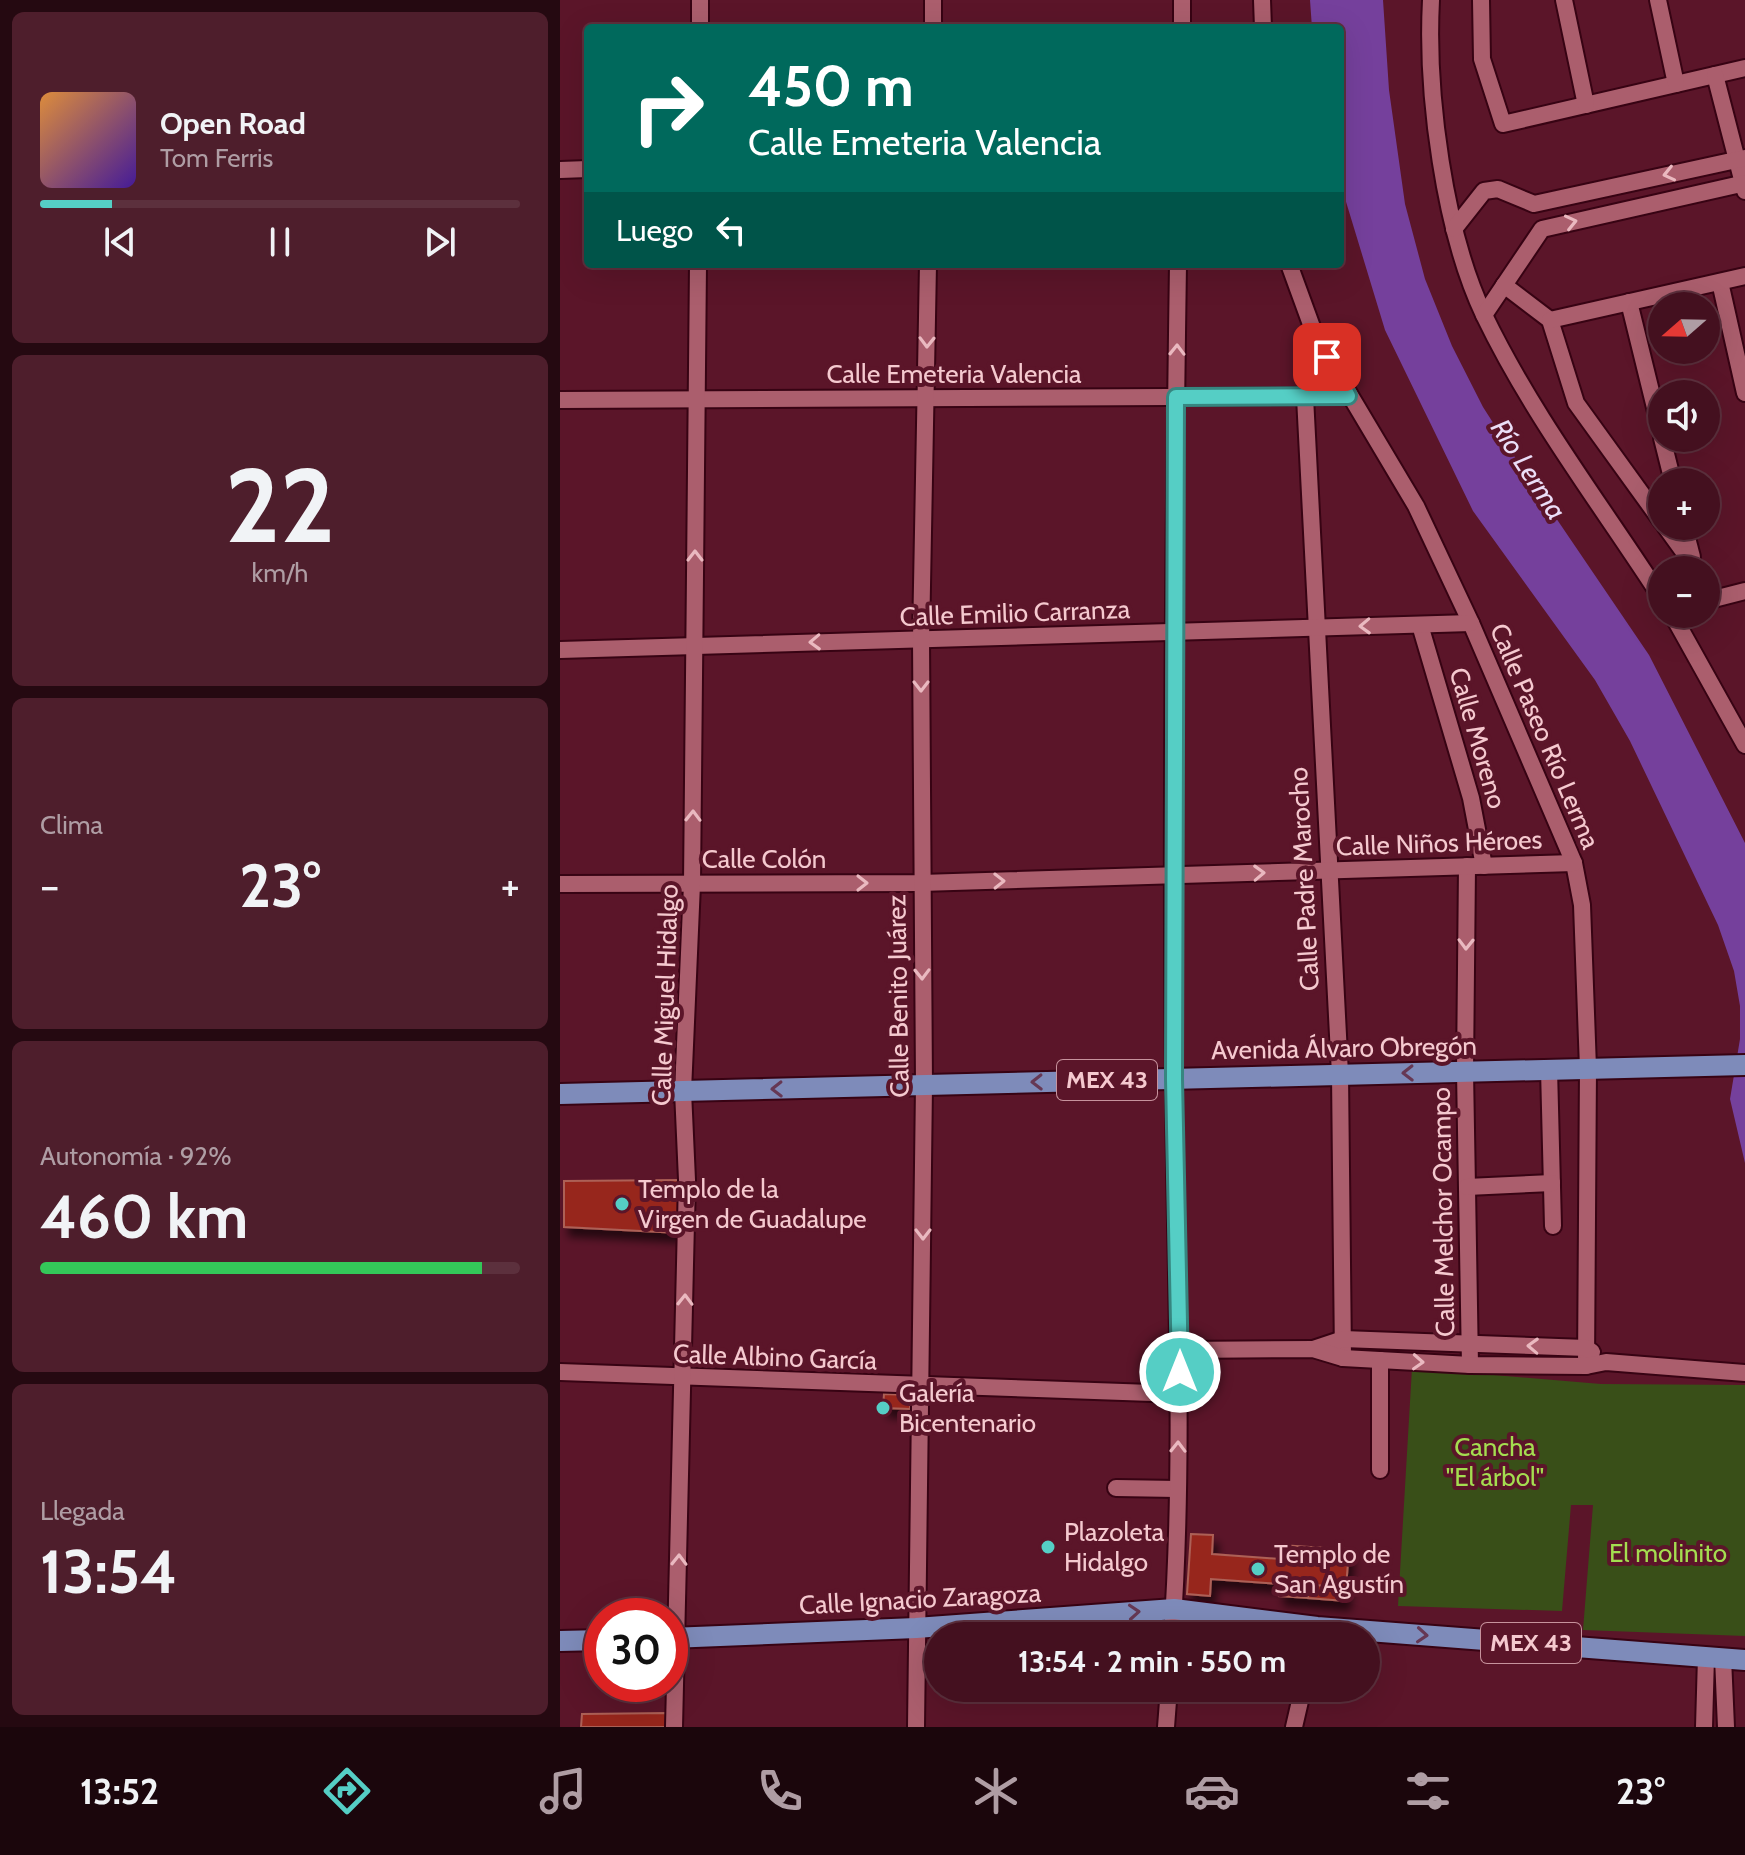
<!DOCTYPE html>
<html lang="es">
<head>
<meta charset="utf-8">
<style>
	:root { --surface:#44101f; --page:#4e1e2c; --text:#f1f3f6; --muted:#af9da4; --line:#5c303d; --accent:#55cec5 }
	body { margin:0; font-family:Cabin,sans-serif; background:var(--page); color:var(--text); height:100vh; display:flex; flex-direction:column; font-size:30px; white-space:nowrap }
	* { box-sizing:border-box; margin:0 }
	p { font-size:26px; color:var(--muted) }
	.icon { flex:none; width:44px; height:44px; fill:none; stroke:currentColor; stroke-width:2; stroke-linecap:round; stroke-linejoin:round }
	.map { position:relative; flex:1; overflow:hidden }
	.details { display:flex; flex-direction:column; gap:12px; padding:12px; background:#250911; width:560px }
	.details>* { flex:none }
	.guide { position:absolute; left:24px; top:24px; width:760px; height:244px; border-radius:8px; box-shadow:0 8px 32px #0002,0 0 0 2px var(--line); background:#00695c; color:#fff; overflow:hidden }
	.needle { width:52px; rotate:250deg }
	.fabs { position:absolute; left:1088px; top:292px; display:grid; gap:16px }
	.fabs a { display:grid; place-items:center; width:72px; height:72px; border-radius:50%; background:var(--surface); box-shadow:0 8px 32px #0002,0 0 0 2px var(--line); font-size:40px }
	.speed { position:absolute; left:24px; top:1598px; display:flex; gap:16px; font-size:40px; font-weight:700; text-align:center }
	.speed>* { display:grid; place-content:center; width:104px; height:104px; border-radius:50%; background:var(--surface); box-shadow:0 8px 32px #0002,0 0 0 2px var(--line); line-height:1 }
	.speed .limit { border:12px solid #d22; background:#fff; color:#111 }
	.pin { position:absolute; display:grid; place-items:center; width:68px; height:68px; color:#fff; margin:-34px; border-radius:16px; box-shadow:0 4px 12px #0006 }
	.me { position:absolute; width:88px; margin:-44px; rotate:0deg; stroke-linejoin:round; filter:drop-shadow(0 0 6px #0008) }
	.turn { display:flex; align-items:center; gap:28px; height:168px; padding:0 32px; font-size:36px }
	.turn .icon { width:104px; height:104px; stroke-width:2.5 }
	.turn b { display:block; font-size:56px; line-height:68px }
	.then { display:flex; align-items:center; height:76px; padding:0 32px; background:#0003; gap:16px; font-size:30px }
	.big { font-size:60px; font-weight:700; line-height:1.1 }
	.details .tile { flex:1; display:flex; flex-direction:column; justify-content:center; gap:12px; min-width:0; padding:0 28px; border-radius:12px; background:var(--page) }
	.details .dial { align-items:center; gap:0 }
	.dial b { font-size:104px; line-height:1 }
	.song { display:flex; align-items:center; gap:24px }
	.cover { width:96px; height:96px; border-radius:12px; background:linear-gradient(135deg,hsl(30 70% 55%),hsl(260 70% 35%)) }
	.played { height:8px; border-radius:4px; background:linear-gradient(90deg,var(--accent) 15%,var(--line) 15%) }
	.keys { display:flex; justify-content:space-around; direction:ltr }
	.heat { display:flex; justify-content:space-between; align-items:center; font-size:44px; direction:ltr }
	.charge { height:12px; border-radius:6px; background:linear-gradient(90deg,#34c759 92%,var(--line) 0) }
	.trip { position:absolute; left:364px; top:1622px; width:456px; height:80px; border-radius:40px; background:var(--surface); box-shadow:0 8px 32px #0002,0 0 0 2px var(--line); font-weight:700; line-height:80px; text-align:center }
	.tabs { display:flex; height:128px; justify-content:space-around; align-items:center; background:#1b060c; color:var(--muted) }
	.tabs .icon { width:56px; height:56px }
	.tabs .current { color:var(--accent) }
	.tabs b { font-size:36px; color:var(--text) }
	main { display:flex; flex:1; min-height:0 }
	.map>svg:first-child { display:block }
	.green { fill:#394f18 }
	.water { fill:#75409c }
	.building { fill:#97271f; stroke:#ad6056; stroke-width:2; filter:url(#shadow) }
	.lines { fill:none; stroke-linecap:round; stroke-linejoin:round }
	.minor-casing { stroke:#370313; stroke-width:20 }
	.major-casing { stroke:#370313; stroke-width:24 }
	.minor { stroke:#ab5e6d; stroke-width:16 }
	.major { stroke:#7e8bba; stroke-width:20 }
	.oneway { stroke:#eab9c0 }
	.oneway2 { stroke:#663854 }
	.route-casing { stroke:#378680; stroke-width:20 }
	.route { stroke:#55cec5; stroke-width:14 }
	.poi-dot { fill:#55cec5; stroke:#5b1529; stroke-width:3 }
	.labels { text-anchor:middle; stroke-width:8; stroke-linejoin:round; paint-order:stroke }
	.shield { fill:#5b1529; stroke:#c7939d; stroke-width:2 }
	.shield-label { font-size:24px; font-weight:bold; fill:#f5c9cf }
	.street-label { font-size:26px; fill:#f5c9cf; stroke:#5b1529 }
	.poi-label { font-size:26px; fill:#f5c9cf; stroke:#5b1529; text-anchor:start }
	.park-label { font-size:26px; fill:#a4dd50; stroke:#5b1529 }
	.water-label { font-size:28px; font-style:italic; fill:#ebdef7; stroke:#5b1529 }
</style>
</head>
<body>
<main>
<section class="details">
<div class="tile">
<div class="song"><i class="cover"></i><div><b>Open Road</b><p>Tom Ferris</p></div></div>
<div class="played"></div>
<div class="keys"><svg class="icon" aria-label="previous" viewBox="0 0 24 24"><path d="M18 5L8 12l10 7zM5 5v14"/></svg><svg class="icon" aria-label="pause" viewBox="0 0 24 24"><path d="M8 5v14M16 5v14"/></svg><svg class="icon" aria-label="next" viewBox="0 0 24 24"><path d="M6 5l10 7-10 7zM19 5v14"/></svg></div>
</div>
<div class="tile dial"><b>22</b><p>km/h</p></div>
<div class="tile"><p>Clima</p>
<div class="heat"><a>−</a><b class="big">23°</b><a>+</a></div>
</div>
<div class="tile"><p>Autonomía · 92%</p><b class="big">460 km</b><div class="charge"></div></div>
<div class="tile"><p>Llegada</p><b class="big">13:54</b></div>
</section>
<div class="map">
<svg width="1185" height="1727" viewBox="0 0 1185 1727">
	<defs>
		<filter id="shadow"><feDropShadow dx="5" dy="9" stdDeviation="4" flood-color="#0009"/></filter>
	</defs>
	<rect width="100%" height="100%" fill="#5b1529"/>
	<path class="green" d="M852,1368L1041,1384L1185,1385V1636L1023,1630L1033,1505H1011L1002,1611L838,1606Z"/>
	<path class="water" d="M750,0H823L829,90L845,204L865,279L892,346L923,407L960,465L1089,655L1185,843V1163L1170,1099L1180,1039V1006L1174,971L1158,925L1070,741L1035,680L913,511L825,330L780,182V28H752Z"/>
	<g class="building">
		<path d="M121,1180L119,1233L4,1227V1181Z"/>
		<path d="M324,1394L351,1395L350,1409L323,1408Z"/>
		<path d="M631,1534L653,1535L652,1554L721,1559L722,1545L749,1547V1558L768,1560L767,1586L748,1585V1598L719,1596L720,1584L651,1579L650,1596L627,1594Z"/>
		<path d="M749,1547L789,1549L785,1601L748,1598V1585L767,1586L768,1560L749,1558Z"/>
		<path d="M107,1713V1727H21L22,1714Z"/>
	</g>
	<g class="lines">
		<g class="minor-casing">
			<g id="minor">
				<path d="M702,0L703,28"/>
				<path d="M871,0C866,93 884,231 924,315C972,415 1042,506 1102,599"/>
				<path d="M921,0L922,59L943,124L1185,68"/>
				<path d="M1004,0L1026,105"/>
				<path d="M1098,0L1116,84"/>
				<path d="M140,28V0"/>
				<path d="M373,28V0"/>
				<path d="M622,28V0"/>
				<path d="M1155,75L1185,191"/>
				<path d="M0,170L28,169"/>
				<path d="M894,229L924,191L938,189L974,204L1185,158"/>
				<path d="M729,264L756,338L856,506L911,623L1014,863L1022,905L1028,1068L1026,1366"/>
				<path d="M1160,282L1185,393"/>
				<path d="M944,285L990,320L1016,403L1102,522"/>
				<path d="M1069,302L1102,436"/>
				<path d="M924,315L982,229L1185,183"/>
				<path d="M990,320L1185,276"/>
				<path d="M745,397L780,1074L783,1358"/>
				<path d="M0,400L788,396"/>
				<path d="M1102,438L1113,482"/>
				<path d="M1105,526L1134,566"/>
				<path d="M1124,526L1132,557"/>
				<path d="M1146,601L1185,591"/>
				<path d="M1112,614L1185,745"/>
				<path d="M860,625L911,798L924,866"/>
				<path d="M0,650L911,623"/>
				<path d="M907,866L905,1071L910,1365"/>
				<path d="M0,884L361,883L1014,863"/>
				<path d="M989,1069L993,1226"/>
				<path d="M907,1187L992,1183"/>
				<path d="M753,1349L783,1339L1026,1348L1032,1352"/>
				<path d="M620,1350L753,1349L783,1358L910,1365L1026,1366L1046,1362L1185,1373"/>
				<path d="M820,1360V1470"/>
				<path d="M0,1372L620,1394"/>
				<path d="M556,1488L617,1489"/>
				<path d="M612,1636C625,1450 615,1264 614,1078C611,806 614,535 618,264"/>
				<path d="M1163,1658L1166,1727"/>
				<path d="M114,1727L127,1180L123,1091L132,884L138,264"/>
				<path d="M356,1727L364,1085L361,639L368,264"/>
				<path d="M606,1727L609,1688"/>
				<path d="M734,1727L743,1688"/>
				<path d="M1144,1727L1146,1657"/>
			</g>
		</g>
		<g class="major-casing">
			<g id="major">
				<path d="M0,1094L1185,1065"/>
				<path d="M110,1638L356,1628L614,1609L757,1627L1185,1660"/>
				<path d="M0,1641L42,1640"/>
			</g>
		</g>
		<use href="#minor" class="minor"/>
		<use href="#major" class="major"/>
	</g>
	<defs><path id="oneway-chevron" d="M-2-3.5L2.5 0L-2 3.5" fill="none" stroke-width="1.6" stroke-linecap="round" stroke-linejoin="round" transform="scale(2)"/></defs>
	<g class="oneway">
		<use href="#oneway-chevron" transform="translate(1109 174) rotate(167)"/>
		<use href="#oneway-chevron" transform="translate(1011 222) rotate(-13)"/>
		<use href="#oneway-chevron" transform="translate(367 342) rotate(91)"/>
		<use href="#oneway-chevron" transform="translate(617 350) rotate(-89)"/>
		<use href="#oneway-chevron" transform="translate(135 556) rotate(-90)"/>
		<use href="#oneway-chevron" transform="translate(805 626) rotate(178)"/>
		<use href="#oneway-chevron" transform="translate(255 642) rotate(178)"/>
		<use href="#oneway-chevron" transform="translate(361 686) rotate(90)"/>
		<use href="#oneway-chevron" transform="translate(133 816) rotate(-89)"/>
		<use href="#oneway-chevron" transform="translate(699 873) rotate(-2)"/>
		<use href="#oneway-chevron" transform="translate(439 881) rotate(-1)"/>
		<use href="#oneway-chevron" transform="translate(302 883)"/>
		<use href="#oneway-chevron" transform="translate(906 944) rotate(91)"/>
		<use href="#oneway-chevron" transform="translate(362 974) rotate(89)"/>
		<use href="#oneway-chevron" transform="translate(363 1234) rotate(90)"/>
		<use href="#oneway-chevron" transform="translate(125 1300) rotate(-89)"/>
		<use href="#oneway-chevron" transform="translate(973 1346) rotate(-178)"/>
		<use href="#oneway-chevron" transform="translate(858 1362) rotate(3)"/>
		<use href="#oneway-chevron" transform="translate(618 1447) rotate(-89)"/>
		<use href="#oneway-chevron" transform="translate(119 1560) rotate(-89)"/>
	</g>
	<g class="oneway2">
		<use href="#oneway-chevron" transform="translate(848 1073) rotate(179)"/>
		<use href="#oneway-chevron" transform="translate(477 1082) rotate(179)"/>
		<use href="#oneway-chevron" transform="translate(217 1089) rotate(179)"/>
		<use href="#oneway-chevron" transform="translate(574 1612) rotate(-4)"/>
		<use href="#oneway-chevron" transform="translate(862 1635) rotate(4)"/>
	</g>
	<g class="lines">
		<g class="route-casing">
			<path id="route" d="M620,1372L614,1079L616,397L788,396L767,357"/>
		</g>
		<use href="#route" class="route"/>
	</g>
	<g class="poi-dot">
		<circle cx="62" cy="1204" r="8"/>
		<circle cx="323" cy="1408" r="8"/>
		<circle cx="488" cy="1547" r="8"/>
		<circle cx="698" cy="1569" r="8"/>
	</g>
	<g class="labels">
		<g class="shield">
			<rect x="497" y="1060" width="100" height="40" rx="6"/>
			<rect x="921" y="1623" width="100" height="40" rx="6"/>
		</g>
		<g class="shield-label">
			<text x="547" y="1088">MEX 43</text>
			<text x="971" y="1651">MEX 43</text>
		</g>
		<g class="street-label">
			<text x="394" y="383">Calle Emeteria Valencia</text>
			<text transform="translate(455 613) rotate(-2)" y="9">Calle Emilio Carranza</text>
			<text transform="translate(985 736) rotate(67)" y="9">Calle Paseo Río Lerma</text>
			<text transform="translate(918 738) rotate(74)" y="9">Calle Moreno</text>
			<text transform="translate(879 843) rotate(-2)" y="9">Calle Niños Héroes</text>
			<text x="204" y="868">Calle Colón</text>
			<text transform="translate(744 879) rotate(-93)" y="9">Calle Padre Marocho</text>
			<text transform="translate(105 995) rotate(-88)" y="9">Calle Miguel Hidalgo</text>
			<text transform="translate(338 996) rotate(-91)" y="9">Calle Benito Juárez</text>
			<text transform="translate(784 1048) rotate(-1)" y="9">Avenida Álvaro Obregón</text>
			<text transform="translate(883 1212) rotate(-91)" y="9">Calle Melchor Ocampo</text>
			<text transform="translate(215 1357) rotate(2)" y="9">Calle Albino García</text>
			<text transform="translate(360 1599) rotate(-3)" y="9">Calle Ignacio Zaragoza</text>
		</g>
		<g class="poi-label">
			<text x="78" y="1198">Templo de la<tspan x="78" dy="30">Virgen de Guadalupe</tspan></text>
			<text x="339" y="1402">Galería<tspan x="339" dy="30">Bicentenario</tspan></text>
			<text x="504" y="1541">Plazoleta<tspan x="504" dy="30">Hidalgo</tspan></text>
			<text x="714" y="1563">Templo de<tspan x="714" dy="30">San Agustín</tspan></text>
		</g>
		<g class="park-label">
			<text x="935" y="1456">Cancha<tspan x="935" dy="30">"El árbol"</tspan></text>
			<text x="1108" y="1562">El molinito</text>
		</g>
		<g class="water-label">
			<text transform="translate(969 469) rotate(57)" y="10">Río Lerma</text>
		</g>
	</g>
</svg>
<div class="fabs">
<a><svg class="needle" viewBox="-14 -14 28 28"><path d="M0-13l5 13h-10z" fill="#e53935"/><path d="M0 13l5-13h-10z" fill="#af9da4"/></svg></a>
<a><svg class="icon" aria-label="sound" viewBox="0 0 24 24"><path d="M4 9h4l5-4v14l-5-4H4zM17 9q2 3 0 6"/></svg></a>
<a>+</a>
<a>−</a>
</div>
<div class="speed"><div class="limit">30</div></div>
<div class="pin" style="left:767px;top:357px;background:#d93025"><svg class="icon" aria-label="arrive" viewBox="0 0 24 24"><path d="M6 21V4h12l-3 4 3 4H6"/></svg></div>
<svg class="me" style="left:620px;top:1372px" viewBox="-20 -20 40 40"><circle r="17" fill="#55cec5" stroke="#fff" stroke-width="3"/><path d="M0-11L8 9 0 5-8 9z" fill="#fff"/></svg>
<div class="trip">13:54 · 2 min · 550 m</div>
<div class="guide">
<div class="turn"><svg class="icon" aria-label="right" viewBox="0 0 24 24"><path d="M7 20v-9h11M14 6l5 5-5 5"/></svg><div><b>450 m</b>Calle Emeteria Valencia</div></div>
<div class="then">Luego<svg class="icon" aria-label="left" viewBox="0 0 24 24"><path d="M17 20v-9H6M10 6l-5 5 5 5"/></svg></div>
</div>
</div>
</main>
<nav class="tabs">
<b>13:52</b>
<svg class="icon current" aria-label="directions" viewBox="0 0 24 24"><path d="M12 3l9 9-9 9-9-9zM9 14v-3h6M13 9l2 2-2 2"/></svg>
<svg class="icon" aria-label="music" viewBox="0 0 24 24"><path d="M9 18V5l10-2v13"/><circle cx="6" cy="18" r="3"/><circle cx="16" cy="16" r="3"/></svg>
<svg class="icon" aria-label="phone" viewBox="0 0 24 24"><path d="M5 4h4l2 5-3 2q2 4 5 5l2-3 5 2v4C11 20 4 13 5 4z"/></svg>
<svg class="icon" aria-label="climate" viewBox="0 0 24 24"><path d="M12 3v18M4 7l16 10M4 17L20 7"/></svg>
<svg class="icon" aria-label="car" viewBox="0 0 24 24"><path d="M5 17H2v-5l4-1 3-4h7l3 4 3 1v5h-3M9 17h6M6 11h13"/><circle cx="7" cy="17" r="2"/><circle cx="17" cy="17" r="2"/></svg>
<svg class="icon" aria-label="filters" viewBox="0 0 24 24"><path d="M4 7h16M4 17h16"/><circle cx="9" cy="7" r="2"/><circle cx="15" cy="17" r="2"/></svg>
<b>23°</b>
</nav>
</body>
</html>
